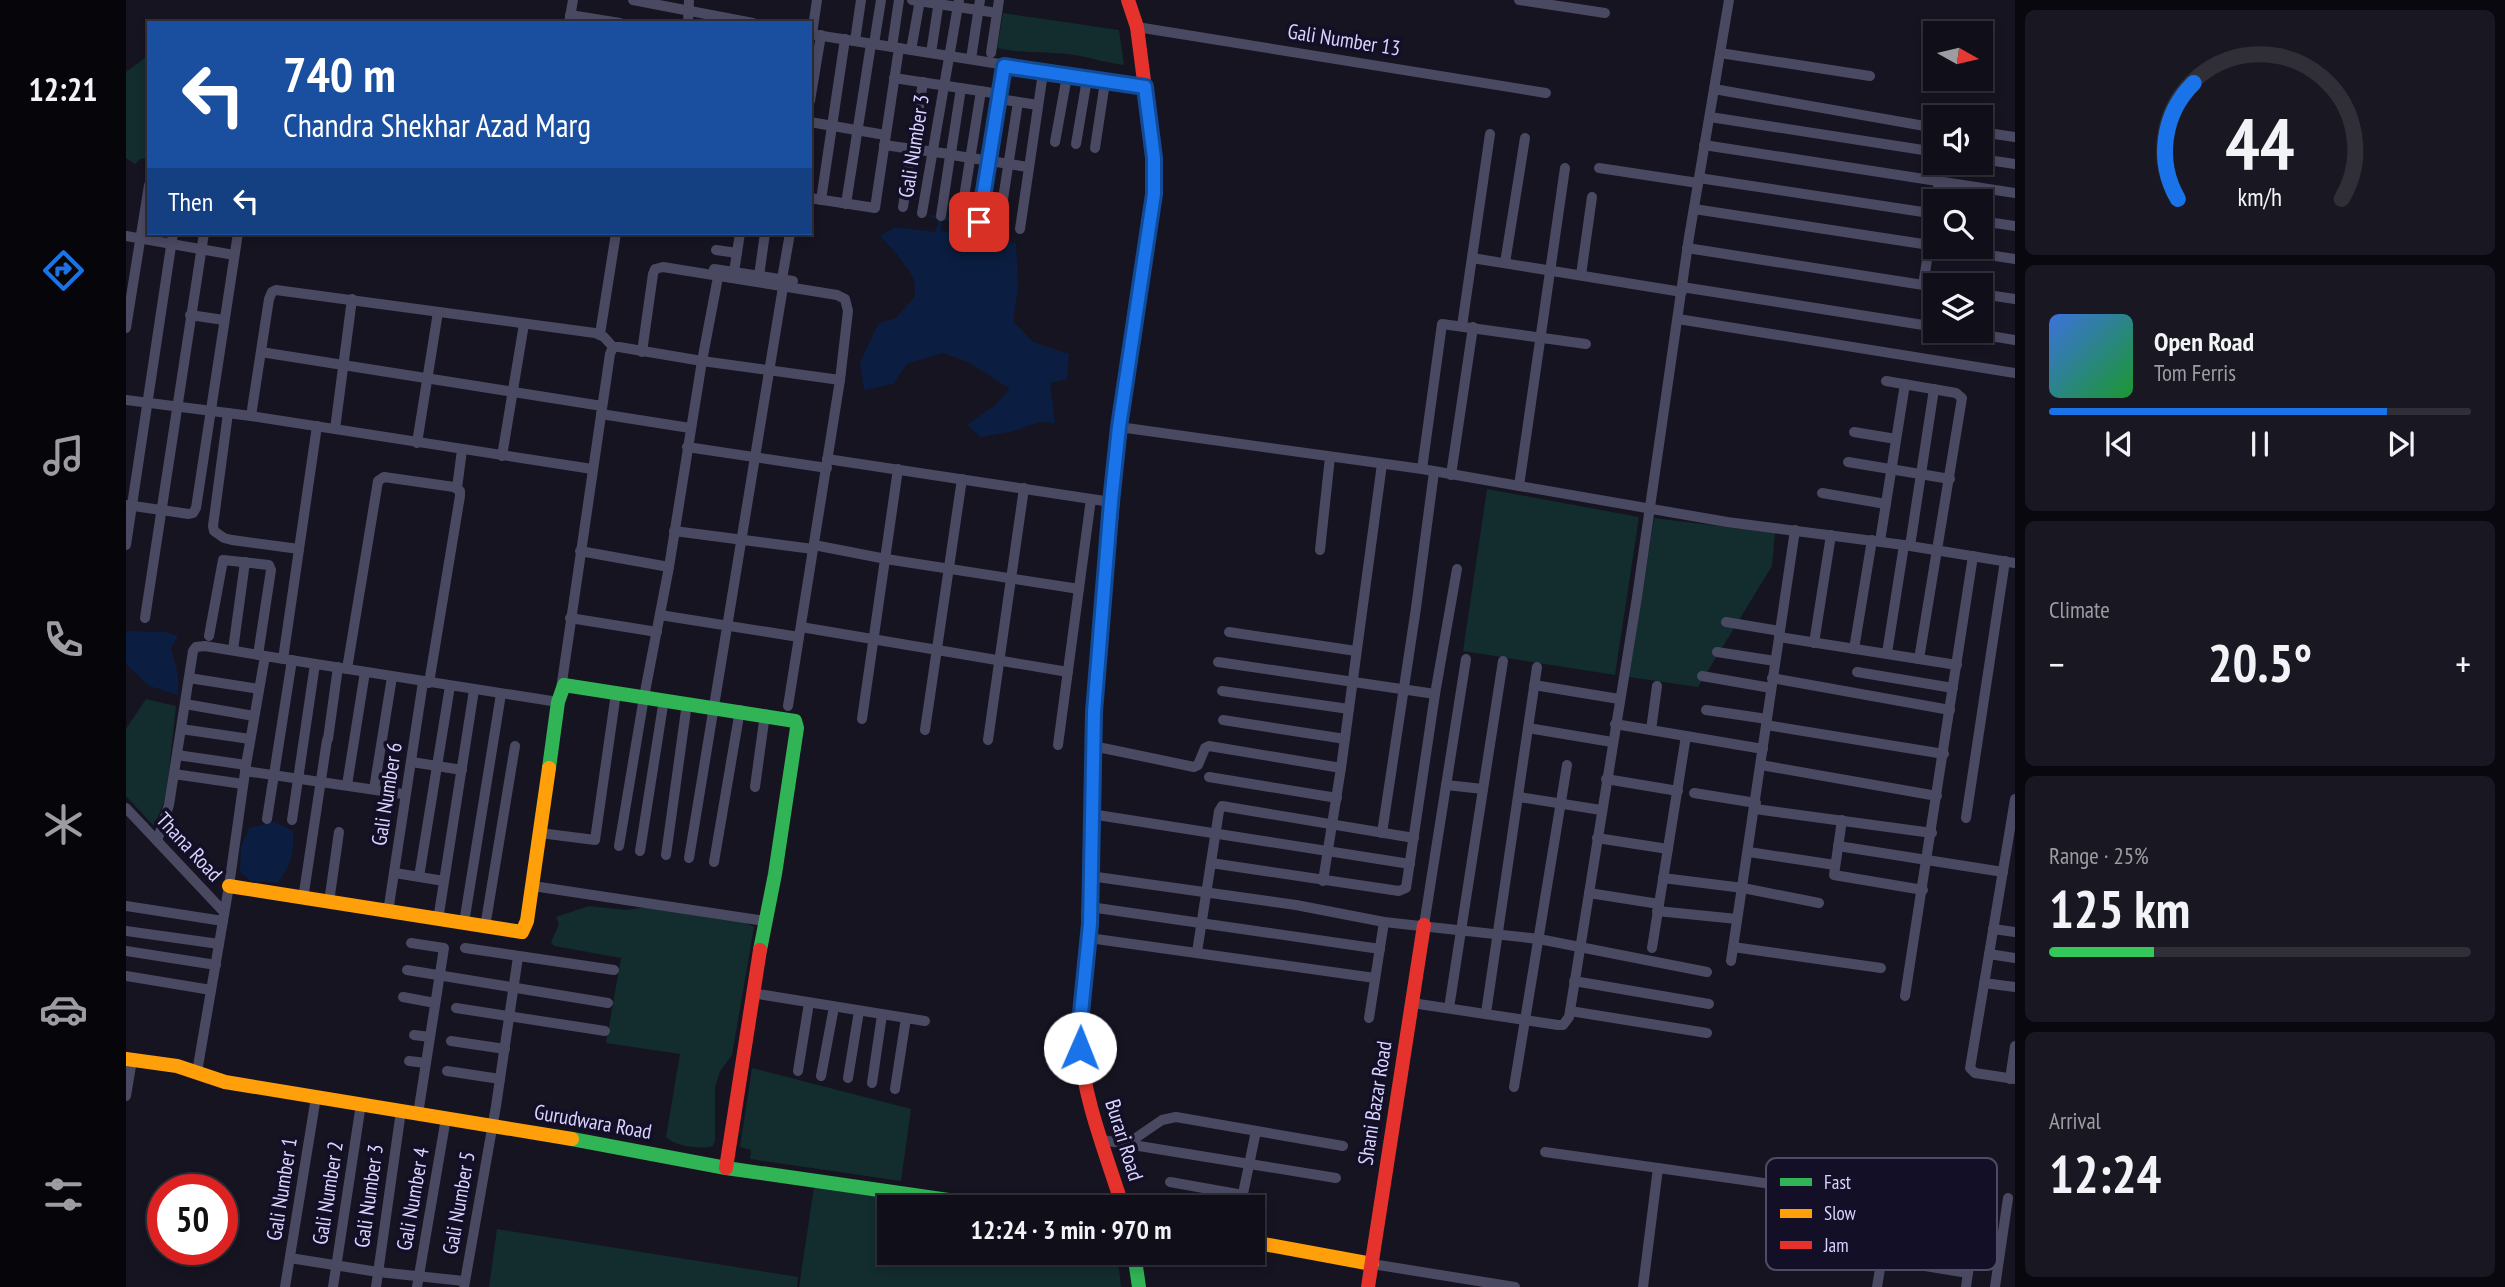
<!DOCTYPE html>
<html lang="en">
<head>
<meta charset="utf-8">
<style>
	:root { --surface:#100f19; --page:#191822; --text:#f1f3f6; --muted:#9c9ca2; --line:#302f38; --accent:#1a73e8 }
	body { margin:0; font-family:"PT Sans Narrow",sans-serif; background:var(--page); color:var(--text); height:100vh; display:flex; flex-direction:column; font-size:26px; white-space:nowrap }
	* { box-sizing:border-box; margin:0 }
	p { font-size:23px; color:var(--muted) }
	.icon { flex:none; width:38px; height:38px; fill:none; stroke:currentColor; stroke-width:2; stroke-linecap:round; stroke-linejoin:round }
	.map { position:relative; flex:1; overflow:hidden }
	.drawer { display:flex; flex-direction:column; gap:10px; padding:10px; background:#09080e; width:490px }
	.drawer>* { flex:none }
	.top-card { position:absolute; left:21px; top:21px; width:665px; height:214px; border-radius:0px; box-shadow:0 4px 10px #0003,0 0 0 2px var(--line); background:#1a4fa0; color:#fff; overflow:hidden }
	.needle { width:46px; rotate:98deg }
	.buttons { position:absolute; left:1797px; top:21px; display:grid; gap:14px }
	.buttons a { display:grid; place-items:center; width:70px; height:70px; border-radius:0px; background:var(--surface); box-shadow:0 4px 10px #0003,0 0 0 2px var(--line); font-size:35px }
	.speed { position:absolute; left:21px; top:1174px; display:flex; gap:14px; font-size:35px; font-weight:700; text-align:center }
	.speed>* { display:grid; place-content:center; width:91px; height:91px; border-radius:50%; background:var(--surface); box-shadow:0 4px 10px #0003,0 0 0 2px var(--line); line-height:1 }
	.speed .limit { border:10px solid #d22; background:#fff; color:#111 }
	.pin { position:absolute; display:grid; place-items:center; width:60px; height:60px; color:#fff; margin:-30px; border-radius:14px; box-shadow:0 4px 10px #0006 }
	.me { position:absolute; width:77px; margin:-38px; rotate:1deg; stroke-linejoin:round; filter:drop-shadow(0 0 5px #0008) }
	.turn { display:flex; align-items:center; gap:24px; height:147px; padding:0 21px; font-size:32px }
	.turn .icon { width:91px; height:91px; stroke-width:2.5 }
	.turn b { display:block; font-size:49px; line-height:60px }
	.then { display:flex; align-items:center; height:66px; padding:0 21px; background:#0003; gap:14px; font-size:26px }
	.big { font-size:52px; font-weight:700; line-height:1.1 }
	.drawer .widget { flex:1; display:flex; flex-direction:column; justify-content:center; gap:10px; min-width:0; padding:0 24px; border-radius:10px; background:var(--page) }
	.drawer .dial { align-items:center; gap:0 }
	.dial svg { height:182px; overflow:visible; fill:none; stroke:var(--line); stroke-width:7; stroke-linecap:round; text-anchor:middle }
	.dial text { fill:var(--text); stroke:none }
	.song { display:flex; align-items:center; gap:21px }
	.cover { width:84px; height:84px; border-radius:10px; background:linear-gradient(135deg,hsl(220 70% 55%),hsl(130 70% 35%)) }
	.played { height:7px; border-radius:4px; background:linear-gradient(90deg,var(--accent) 80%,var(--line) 80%) }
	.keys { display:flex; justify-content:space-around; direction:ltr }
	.heat { display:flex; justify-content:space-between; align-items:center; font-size:38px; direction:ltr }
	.charge { height:10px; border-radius:5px; background:linear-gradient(90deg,#34c759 25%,var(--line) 0) }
	.trip { position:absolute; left:751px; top:1195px; width:388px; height:70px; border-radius:0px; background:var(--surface); box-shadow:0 4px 10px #0003,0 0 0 2px var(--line); font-weight:700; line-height:70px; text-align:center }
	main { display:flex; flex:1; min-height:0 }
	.dock { display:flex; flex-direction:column; width:126px; justify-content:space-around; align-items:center; background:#06060a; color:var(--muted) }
	.dock .icon { width:49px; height:49px }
	.dock .active { color:var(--accent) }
	.dock b { font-size:32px; color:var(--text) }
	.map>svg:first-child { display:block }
	.green { fill:#132c2d }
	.water { fill:#0b1e41 }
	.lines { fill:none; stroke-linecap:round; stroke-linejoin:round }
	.street { stroke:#4a4962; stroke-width:10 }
	.fast { stroke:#30b455; stroke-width:14 }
	.slow { stroke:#ff9f0a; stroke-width:14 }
	.jam { stroke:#e5322d; stroke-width:14 }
	.route-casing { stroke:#114b97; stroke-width:18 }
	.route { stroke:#1a73e8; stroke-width:12 }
	.labels { text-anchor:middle; stroke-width:7; stroke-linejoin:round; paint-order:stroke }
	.street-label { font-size:21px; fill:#d9d4ff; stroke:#130f26 }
	.key { fill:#130f26; stroke:#4e4a67; stroke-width:2 }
	.key-label { font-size:19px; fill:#d9d4ff }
</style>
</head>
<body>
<main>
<nav class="dock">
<b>12:21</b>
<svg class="icon active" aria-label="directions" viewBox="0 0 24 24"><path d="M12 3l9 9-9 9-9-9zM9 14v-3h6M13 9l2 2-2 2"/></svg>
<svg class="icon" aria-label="music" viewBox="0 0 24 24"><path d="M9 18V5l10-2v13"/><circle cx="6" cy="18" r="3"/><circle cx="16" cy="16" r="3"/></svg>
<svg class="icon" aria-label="phone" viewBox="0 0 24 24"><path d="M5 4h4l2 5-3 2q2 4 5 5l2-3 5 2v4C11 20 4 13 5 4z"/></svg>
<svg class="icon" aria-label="climate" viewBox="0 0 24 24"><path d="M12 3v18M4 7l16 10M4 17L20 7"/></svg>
<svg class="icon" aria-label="car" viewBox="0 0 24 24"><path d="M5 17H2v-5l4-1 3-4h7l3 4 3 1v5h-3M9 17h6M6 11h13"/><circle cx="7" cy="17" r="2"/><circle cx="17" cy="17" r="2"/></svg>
<svg class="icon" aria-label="filters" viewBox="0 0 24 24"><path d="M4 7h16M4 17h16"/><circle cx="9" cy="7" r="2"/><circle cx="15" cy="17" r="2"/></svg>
</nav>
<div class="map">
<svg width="1889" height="1287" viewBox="0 0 1889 1287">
	<rect width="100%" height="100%" fill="#161421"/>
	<g class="green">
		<path d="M877,13L993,30L998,65C981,63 966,58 949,55C923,51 897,54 871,48Z"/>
		<path d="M23,55V158L14,159L9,164L0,158V72Z"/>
		<path d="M1361,489L1513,517L1489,675L1337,651Z"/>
		<path d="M1528,518L1649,533L1646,566L1572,687L1503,677Z"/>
		<path d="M20,699L50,706L40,798L28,826L0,796V729Z"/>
		<path d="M463,906L500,910L522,907L618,922L628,927L606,1055L594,1071L589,1087V1141L587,1146C575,1150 548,1146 540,1137L554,1054L480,1043L495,958L428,946L425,942L433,924L430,917Z"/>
		<path d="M626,1068L785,1109L775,1181L624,1159L625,1150L614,1147Z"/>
		<path d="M688,1187L820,1207L763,1208V1253H991L995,1287H673Z"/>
		<path d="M371,1229L672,1277L671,1287H363Z"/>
	</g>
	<g class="water">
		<path d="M804,215L824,217L823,221L816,220L815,231L890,243L892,288L887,321L907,342L943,354L941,379L924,383L929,423L913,422L888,431L855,437L841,425L869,405L884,389L842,362L817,353L781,364L767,384L738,390L734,363L752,324L770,318L789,296L788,278L770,253L754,236L769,227L809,232L813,220L804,217Z"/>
		<path d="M0,631L39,632L52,636L45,648L52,675V695L23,686L0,664Z"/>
		<path d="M149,822L167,831C168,855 165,863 152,883L125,881L114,872L115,847L123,828Z"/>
	</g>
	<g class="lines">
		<g class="street">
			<path d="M507,0L627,23"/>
			<path d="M786,0L865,12"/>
			<path d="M1393,0L1479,13"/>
			<path d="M444,15L494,23"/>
			<path d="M443,23L447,0"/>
			<path d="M562,23L563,0"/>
			<path d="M1011,27L1420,93"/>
			<path d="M684,34L1019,87"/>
			<path d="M686,34L691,0"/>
			<path d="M729,41L735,0"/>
			<path d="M748,44L755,0"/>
			<path d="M766,47L773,0"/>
			<path d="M785,50L794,0"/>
			<path d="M805,53L813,1"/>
			<path d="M865,53L873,0"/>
			<path d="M1594,53L1744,76"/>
			<path d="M845,59L854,0"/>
			<path d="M768,78L874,94"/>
			<path d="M1588,89L1810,128"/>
			<path d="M873,99L912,105"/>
			<path d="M684,101L695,35"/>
			<path d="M1584,117L1810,152"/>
			<path d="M684,122L759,135"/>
			<path d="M1855,132L1889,137"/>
			<path d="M929,142L941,76"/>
			<path d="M950,144L961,79"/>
			<path d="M758,145L823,154"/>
			<path d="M1578,145L1889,193"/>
			<path d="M969,148L979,82"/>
			<path d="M825,153L835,88"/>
			<path d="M826,155L902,167"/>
			<path d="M1855,159L1889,164"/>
			<path d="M1473,168L1572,183"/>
			<path d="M1573,178L1810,214"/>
			<path d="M684,198L749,208L773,48"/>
			<path d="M695,200L719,39"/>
			<path d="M1810,201L1816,163"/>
			<path d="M720,204L745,44"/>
			<path d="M777,207L797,82"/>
			<path d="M1568,209L1810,246"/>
			<path d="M796,213L833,0"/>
			<path d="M815,216L824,156"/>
			<path d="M835,216L855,91"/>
			<path d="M1855,221L1889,226"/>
			<path d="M853,222L878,66"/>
			<path d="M873,225L892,102"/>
			<path d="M894,229L917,73"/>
			<path d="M0,236L108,255"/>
			<path d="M1811,247L1889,259"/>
			<path d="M1561,248L1810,287"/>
			<path d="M590,250L611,253"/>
			<path d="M1346,258L1556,292"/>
			<path d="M1379,263L1399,138"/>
			<path d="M588,269L667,281"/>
			<path d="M608,272L614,233"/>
			<path d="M1455,275L1466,197"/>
			<path d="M633,276L639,233"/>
			<path d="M656,279L664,233"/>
			<path d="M1797,285L1810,205"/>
			<path d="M1556,287L1810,327"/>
			<path d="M1855,294L1889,299"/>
			<path d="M64,315L98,320"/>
			<path d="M1552,319L1889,373"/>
			<path d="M1336,326L1364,134"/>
			<path d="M0,328L23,185"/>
			<path d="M1834,331L1889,340"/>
			<path d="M474,334L490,233"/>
			<path d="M135,352L476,406"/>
			<path d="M516,352L527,274L529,269L537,267L711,295L719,299L722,311L714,380"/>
			<path d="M1760,381L1830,393L1836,398L1793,659"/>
			<path d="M0,400L125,416L466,469"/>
			<path d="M102,413L87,526L88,531L98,538L106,540L173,549"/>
			<path d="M475,414L564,428"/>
			<path d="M125,416L143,299L146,292L150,290L469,333L478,337L487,347"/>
			<path d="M993,427L1296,469L1601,522L1778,545L1889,563"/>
			<path d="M209,429L226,299"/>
			<path d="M1728,432L1770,439"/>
			<path d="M291,443L312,312"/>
			<path d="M561,447L701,468"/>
			<path d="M376,456L398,324"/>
			<path d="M701,459L985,502"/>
			<path d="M1722,462L1824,479"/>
			<path d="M1296,469L1316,324L1460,344"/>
			<path d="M1325,475L1347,327"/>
			<path d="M1393,486L1439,168"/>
			<path d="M331,488L336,450"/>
			<path d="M1696,493L1760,504"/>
			<path d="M0,505L63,514L67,513L70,508L112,233"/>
			<path d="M548,531L687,549"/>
			<path d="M1754,541L1779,384"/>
			<path d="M0,545L47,233"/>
			<path d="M688,545L760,559L953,589"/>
			<path d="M1784,546L1808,389"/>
			<path d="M1194,550L1204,457"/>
			<path d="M454,551L543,567"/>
			<path d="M534,615L673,637"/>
			<path d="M19,618L78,233"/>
			<path d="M444,618L531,632"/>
			<path d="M1600,622L1654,631"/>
			<path d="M675,627L942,672"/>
			<path d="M1103,632L1230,651"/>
			<path d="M83,636L97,560L143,565L145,570L132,655"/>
			<path d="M1653,637L1831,665"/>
			<path d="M1688,643L1705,535"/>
			<path d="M1728,649L1746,540"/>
			<path d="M107,650L119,562"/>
			<path d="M1591,652L1649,661"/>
			<path d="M1761,653L1778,545"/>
			<path d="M157,659L191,426"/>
			<path d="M1092,662L1309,694"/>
			<path d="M221,669L252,481L258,477L328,487L334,491V496L303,683"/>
			<path d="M1731,672L1827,688"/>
			<path d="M1576,676L1645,688"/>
			<path d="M63,678L133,689"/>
			<path d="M1646,678L1824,710"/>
			<path d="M1408,685L1493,699"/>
			<path d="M435,689L484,354L487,347H493L576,361L714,380L662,706"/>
			<path d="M1096,691L1223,709"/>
			<path d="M59,704L128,716"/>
			<path d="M1580,710L1641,719"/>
			<path d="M736,719L772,469"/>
			<path d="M1097,720L1219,739"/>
			<path d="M1489,724L1637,749"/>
			<path d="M1640,725L1818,754"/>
			<path d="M1402,728L1486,742"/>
			<path d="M55,729L124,739"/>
			<path d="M799,730L836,479"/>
			<path d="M1525,730L1531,686"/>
			<path d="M202,739L212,667"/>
			<path d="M862,740L898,488"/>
			<path d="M932,745L965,499"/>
			<path d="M967,746L1068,767L1072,765L1079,748L1083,746L1215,768"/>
			<path d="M51,755L120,765"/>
			<path d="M286,762L336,770"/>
			<path d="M1635,765L1811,796"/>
			<path d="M119,771L277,794"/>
			<path d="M48,774L117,784"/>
			<path d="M1083,777L1211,798"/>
			<path d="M1480,779L1552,791"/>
			<path d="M221,785L239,672"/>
			<path d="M1320,785L1357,789"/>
			<path d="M629,787L639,714"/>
			<path d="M248,789L266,677"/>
			<path d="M1568,793L1630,803"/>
			<path d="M1393,797L1475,810"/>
			<path d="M1889,799L1844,1068L1849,1073L1889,1079"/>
			<path d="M0,808L98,912"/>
			<path d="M1629,809L1806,833"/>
			<path d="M965,814L1284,864"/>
			<path d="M1840,818L1879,561"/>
			<path d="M141,819L166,660"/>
			<path d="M166,820L189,664"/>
			<path d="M1716,820L1708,875L1797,890"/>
			<path d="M414,833L469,840L490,693"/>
			<path d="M1256,833L1290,608L1308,472"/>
			<path d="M1471,838L1542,849"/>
			<path d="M31,841L43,805L67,651L70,647L79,646L139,656"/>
			<path d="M493,846L518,697L543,567L576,361L592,277"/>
			<path d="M1712,846L1877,872"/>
			<path d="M514,851L538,699"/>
			<path d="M1623,852L1709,865"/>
			<path d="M540,855L561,703"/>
			<path d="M563,858L657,287"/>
			<path d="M588,862L614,710"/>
			<path d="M1085,863L1273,891L1280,888L1309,694L1331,569"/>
			<path d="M269,873L318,881"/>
			<path d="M964,876L1170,905L1258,922L1413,939L1581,972"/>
			<path d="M293,877L324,686"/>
			<path d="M1537,878L1617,888L1693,903"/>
			<path d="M1197,881L1215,768L1256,464"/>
			<path d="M407,886L639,921"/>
			<path d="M1463,893L1533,904"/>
			<path d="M177,899L201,740"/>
			<path d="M203,902L213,832"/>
			<path d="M0,906L97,921"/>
			<path d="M964,907L1254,949"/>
			<path d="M1531,911L1611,919"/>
			<path d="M262,912L297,682"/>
			<path d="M312,920L348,690"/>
			<path d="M338,923L375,694"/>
			<path d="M1298,925L1340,659"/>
			<path d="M359,927L389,746"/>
			<path d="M1867,929L1889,932"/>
			<path d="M0,931L93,944"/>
			<path d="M963,938L1249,978"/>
			<path d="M285,943L318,948L292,1114"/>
			<path d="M1607,947L1755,968"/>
			<path d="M339,948L488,970"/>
			<path d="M1526,948L1560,736"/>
			<path d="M0,951L90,965"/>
			<path d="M1071,952L1093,811L1096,806L1288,838"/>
			<path d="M1863,954L1889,958"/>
			<path d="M1605,961L1669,530"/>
			<path d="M281,970L482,1003"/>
			<path d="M0,976L85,990"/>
			<path d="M1448,981L1583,1004"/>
			<path d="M1858,983L1889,987"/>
			<path d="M626,993L799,1021"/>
			<path d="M1779,996L1847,556"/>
			<path d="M277,997L309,1003"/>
			<path d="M1286,1003L1432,1025H1437L1443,1017L1511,597L1563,237L1603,0"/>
			<path d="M330,1008L479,1031"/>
			<path d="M1323,1008L1377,661"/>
			<path d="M1444,1011L1581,1033"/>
			<path d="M1360,1013L1411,667"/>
			<path d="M1243,1018L1258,922"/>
			<path d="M288,1035L304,1037"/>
			<path d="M325,1041L379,1049"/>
			<path d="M283,1061L300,1063"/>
			<path d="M321,1071L374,1079"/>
			<path d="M672,1071L683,1003"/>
			<path d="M71,1072L103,886L120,765L139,656L432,702"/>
			<path d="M695,1076L708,1007"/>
			<path d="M722,1078L733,1011"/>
			<path d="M1884,1079L1889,1046"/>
			<path d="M746,1083L756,1015"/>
			<path d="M1388,1087L1441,765"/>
			<path d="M769,1089L780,1018"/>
			<path d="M0,1096L6,1060"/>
			<path d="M976,1140L1210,1178"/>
			<path d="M1001,1144L1036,1120L1050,1117L1217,1146"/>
			<path d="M1419,1152L1851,1213"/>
			<path d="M1738,1168L1846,1186L1853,1191L1840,1287"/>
			<path d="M1044,1182L1117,1195"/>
			<path d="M1114,1208L1130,1131"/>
			<path d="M1760,1230L1846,1243"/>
			<path d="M164,1258L252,1272L338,1281"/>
			<path d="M1755,1259L1842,1273"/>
			<path d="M1246,1264L1389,1287"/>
			<path d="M159,1287L190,1097"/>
			<path d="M207,1287L235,1104"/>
			<path d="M250,1287L275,1111"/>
			<path d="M291,1287L320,1118"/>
			<path d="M338,1287L370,1106L392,957"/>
			<path d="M1517,1287L1532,1168"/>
			<path d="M1751,1287L1770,1173"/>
			<path d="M1869,1287L1882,1198"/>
		</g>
		<g class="fast">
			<path d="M423,768L432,702L438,685L669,721L671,728L649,874L634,950"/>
			<path d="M962,940L968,712L972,667"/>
			<path d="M446,1139L600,1168L878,1208"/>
			<path d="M1008,1253L1013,1287"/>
		</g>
		<g class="slow">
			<path d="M972,667L993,427L1017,264"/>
			<path d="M103,886L396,932L401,921L423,768"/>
			<path d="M0,1059L51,1066L99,1082L446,1139"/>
			<path d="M1127,1242L1246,1264"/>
		</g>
		<g class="jam">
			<path d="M1002,0L1011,27L1028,158V194L1017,264"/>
			<path d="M962,940C959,975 951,1012 954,1047C958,1101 981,1156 997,1208"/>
			<path d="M600,1168L634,950"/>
			<path d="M1242,1287L1298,925"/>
		</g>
	</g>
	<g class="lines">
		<g class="route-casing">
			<path id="route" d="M853,222L878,66L1019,87L1028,158V194L993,427L985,502L968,712L964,924L954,1023V1048"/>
		</g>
		<use href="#route" class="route"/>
	</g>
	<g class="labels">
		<g class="street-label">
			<text transform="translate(1218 40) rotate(9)" y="7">Gali Number 13</text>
			<text transform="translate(788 146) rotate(-81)" y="7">Gali Number 3</text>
			<text transform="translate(261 794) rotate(-81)" y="7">Gali Number 6</text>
			<text transform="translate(63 847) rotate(47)" y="7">Thana Road</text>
			<text transform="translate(1249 1103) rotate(-81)" y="7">Shani Bazar Road</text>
			<text transform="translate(467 1122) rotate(10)" y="7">Gurudwara Road</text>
			<text transform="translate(998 1140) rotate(73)" y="7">Burari Road</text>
			<text transform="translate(156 1189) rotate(-81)" y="7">Gali Number 1</text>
			<text transform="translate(202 1193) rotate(-81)" y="7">Gali Number 2</text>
			<text transform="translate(243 1196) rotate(-82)" y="7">Gali Number 3</text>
			<text transform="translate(287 1199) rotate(-80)" y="7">Gali Number 4</text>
			<text transform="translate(333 1203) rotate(-80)" y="7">Gali Number 5</text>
		</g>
	</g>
	<rect x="1640" y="1158" width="231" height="112" rx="10" class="key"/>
	<rect x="1654" y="1178" width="32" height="8" fill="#30b455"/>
	<rect x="1654" y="1209" width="32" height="9" fill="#ff9f0a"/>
	<rect x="1654" y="1241" width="32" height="8" fill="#e5322d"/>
	<g class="key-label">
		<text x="1698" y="1189">Fast</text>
		<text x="1698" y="1220">Slow</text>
		<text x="1698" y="1252">Jam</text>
	</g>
</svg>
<div class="buttons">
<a><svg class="needle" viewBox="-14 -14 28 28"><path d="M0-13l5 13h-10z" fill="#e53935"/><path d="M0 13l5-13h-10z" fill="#9c9ca2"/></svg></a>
<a><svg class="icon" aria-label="sound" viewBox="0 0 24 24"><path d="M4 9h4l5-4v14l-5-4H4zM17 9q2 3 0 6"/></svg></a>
<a><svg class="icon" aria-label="search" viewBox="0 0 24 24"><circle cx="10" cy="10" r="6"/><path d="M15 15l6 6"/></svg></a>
<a><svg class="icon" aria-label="layers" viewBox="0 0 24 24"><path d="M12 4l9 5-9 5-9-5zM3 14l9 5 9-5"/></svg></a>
</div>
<div class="speed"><div class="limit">50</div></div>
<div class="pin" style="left:853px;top:222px;background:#d93025"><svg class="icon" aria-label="arrive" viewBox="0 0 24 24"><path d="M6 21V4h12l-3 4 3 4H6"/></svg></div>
<svg class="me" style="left:954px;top:1048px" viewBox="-20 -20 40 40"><circle r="19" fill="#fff"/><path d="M0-13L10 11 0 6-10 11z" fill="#1a73e8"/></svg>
<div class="trip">12:24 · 3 min · 970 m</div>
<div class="top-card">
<div class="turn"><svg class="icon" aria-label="left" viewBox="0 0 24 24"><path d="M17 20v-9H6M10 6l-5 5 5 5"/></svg><div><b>740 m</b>Chandra Shekhar Azad Marg</div></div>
<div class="then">Then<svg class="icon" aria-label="left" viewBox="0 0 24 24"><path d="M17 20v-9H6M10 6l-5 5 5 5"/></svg></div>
</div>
</div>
<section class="drawer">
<div class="widget dial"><svg viewBox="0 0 100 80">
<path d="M14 69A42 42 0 1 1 86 69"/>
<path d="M14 69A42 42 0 0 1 21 18" stroke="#1a73e8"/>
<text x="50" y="56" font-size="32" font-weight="700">44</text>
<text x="50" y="72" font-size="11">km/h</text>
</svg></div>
<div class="widget">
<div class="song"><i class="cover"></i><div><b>Open Road</b><p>Tom Ferris</p></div></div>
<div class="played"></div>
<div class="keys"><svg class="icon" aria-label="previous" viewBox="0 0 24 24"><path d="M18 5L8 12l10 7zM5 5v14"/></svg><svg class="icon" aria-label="pause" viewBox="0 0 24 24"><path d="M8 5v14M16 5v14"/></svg><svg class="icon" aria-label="next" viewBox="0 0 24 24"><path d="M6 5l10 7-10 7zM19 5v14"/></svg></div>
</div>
<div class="widget"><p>Climate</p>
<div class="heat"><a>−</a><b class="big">20.5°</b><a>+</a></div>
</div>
<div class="widget"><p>Range · 25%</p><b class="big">125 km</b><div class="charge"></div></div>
<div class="widget"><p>Arrival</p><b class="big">12:24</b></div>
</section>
</main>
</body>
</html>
